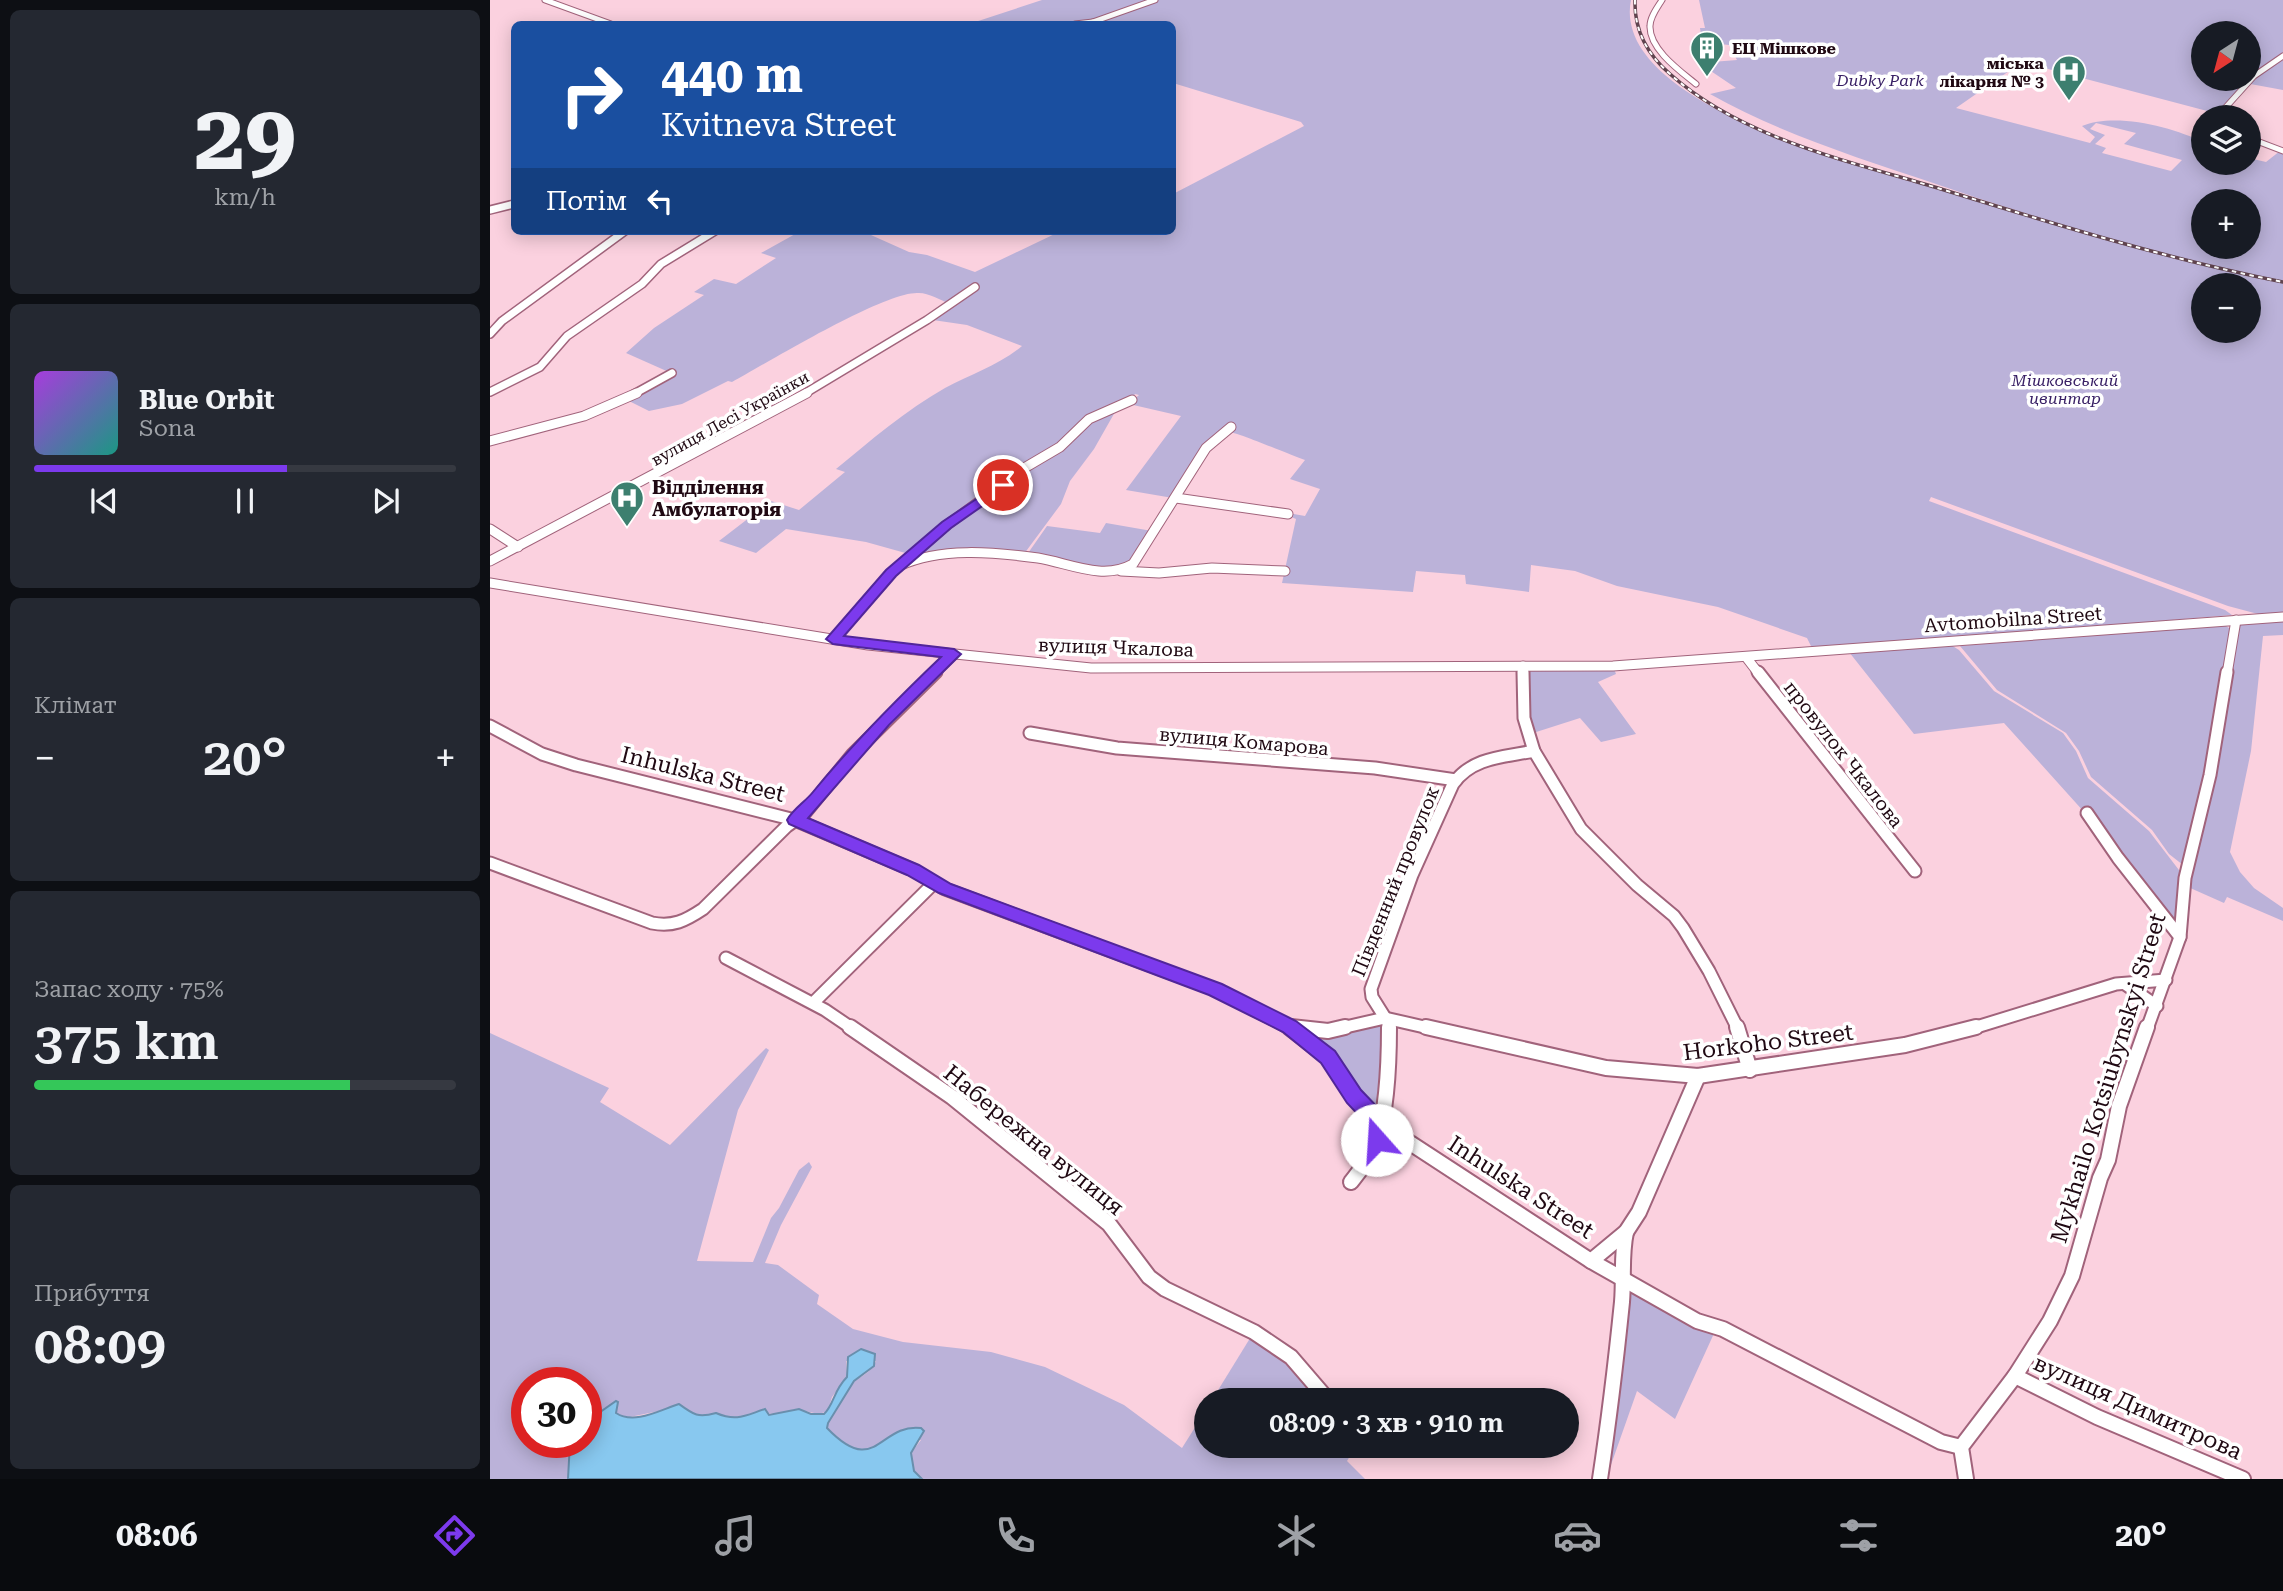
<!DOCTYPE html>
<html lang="uk">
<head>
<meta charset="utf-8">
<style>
	:root { --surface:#171b24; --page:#242831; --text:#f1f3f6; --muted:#9ea1a6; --line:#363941; --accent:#7c3aed }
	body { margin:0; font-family:"Roboto Serif",serif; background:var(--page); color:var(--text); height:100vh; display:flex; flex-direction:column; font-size:26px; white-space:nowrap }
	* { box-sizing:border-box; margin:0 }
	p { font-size:23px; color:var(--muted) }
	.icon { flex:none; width:38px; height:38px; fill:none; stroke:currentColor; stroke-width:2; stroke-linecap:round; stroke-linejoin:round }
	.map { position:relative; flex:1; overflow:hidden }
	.drawer { display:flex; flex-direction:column; gap:10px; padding:10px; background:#0d0f14; width:490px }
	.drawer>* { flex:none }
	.banner { position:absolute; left:21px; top:21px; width:665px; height:214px; border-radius:10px; box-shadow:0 4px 18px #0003; background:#1a4fa0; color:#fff; overflow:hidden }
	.needle { width:46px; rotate:216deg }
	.tools { position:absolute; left:1701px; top:21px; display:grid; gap:14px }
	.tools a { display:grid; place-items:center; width:70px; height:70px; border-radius:50%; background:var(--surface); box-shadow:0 4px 18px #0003; font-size:35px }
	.speed { position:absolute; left:21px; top:1367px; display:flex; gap:14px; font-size:35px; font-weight:700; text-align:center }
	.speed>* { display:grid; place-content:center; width:91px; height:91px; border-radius:50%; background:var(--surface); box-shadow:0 4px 18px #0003; line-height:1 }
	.speed .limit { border:10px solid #d22; background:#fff; color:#111 }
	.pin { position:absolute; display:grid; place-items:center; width:60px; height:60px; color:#fff; margin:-30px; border:4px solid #fff; border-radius:50%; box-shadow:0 2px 7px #0007 }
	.me { position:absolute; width:77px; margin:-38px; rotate:341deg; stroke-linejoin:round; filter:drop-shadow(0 0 5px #0008) }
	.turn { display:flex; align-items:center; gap:24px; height:147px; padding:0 35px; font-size:32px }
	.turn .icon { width:91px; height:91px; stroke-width:2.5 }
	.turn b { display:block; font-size:49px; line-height:60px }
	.then { display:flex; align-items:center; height:66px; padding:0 35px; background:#0003; gap:14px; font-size:26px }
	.big { font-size:52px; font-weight:600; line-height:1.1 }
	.drawer .tile { flex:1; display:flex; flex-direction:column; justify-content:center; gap:10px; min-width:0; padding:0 24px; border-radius:10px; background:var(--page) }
	.drawer .dial { align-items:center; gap:0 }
	.dial b { font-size:91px; line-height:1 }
	.song { display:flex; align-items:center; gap:21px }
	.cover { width:84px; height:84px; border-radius:10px; background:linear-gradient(135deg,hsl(280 70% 55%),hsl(170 70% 35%)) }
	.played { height:7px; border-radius:4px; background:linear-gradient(90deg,var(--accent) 60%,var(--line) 60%) }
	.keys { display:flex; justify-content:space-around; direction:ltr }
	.heat { display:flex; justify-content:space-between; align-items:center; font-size:38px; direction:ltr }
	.charge { height:10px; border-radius:5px; background:linear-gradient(90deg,#34c759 75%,var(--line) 0) }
	.trip { position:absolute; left:704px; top:1388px; width:385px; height:70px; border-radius:35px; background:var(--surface); box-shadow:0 4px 18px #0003; font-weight:600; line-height:70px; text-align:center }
	.menu { display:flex; height:112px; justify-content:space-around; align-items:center; background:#090b0e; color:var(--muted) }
	.menu .icon { width:49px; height:49px }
	.menu .selected { color:var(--accent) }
	.menu b { font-size:32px; color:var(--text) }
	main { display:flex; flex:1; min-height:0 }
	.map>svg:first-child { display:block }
	.green { fill:#bbb2d9; fill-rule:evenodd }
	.water { fill:#88c8ef; stroke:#698fad; stroke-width:2 }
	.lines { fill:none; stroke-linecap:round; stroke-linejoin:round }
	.minor-far4-casing { stroke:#a1637b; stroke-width:7 }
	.minor-far3-casing { stroke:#a1637b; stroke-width:10 }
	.minor-far2-casing { stroke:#a1637b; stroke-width:11 }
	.minor-far1-casing { stroke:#a1637b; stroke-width:15 }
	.minor-casing { stroke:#a1637b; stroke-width:18 }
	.minor-far4 { stroke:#fff; stroke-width:5 }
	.minor-far3 { stroke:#fff; stroke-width:7 }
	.minor-far2 { stroke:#fff; stroke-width:9 }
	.minor-far1 { stroke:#fff; stroke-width:11 }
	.minor { stroke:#fff; stroke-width:14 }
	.rail-casing { stroke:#60444f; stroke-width:3.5 }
	.rail { stroke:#fff; stroke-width:2; stroke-dasharray:4.5; stroke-linecap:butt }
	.route { fill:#7c3aed; stroke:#51269a; stroke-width:2 }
	.labels { text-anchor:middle; stroke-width:7; stroke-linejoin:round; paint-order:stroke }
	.far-poi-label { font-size:16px; font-weight:bold; fill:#200913; stroke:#fff; text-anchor:start }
	.far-park-label { font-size:16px; font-style:italic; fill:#392065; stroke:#fff }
	.far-street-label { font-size:16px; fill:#200913; stroke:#fff }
	.poi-label { font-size:19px; font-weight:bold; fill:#200913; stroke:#fff; text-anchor:start }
	.street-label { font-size:19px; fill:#200913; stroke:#fff }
	.near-street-label { font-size:23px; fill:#200913; stroke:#fff }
</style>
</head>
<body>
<main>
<section class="drawer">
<div class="tile dial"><b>29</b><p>km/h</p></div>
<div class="tile">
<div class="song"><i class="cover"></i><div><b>Blue Orbit</b><p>Sona</p></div></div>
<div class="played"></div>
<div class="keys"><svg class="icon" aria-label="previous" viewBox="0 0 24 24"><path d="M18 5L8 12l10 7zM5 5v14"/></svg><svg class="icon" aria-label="pause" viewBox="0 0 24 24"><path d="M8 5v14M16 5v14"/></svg><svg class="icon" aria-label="next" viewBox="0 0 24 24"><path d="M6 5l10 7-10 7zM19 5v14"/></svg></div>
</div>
<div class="tile"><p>Клімат</p>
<div class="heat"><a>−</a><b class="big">20°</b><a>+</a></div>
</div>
<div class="tile"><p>Запас ходу · 75%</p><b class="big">375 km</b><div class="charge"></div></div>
<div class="tile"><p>Прибуття</p><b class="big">08:09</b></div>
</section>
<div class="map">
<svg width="1793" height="1479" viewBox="0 0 1793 1479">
	<rect width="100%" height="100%" fill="#fbd1df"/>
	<g class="green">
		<path d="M552,0H663L597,22L479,24Z"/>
		<path d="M667,0H1141C1119,109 1400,174 1476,197C1581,230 1685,262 1793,283V614H1768L1738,606L1441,497L1439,501L1735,610L1742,615L1323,650L1317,638L1228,607L1127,586L1085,571L1041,565L1039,592L976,584L975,575L926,571L923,592L792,583L806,519L797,515L798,513L815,516L830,489L800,479L815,460C800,455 743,430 734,431L683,498L636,490L691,416L639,404L649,395L645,394L641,400L611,413L419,554L376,542L296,529L266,553L229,541L281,501L309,510L355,472L346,469C380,441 416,410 455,388C481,374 509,365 532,346L477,325L436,319L460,304C450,300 439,293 429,293C396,290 277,363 242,382L238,381L192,404L159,411L137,400L181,373L136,353L164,328L214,295L204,292L224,279L246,284L286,258L271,253L307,233L303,231H372L419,252L437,255L485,272L571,231H682L683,194L814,126L811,122L683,83L682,24H600ZM1713,285H1759V331H1713Z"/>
		<path d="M1209,0H1793V90L1755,83L1727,112H1721L1532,62L1466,108L1600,143L1605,137L1592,126C1625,112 1683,127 1713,142V163H1759V158L1776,162L1790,151L1793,152V281C1675,257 1560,223 1446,184C1369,158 1291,134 1220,94L1246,88L1209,63L1247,60L1239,45L1212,42L1210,28H1215ZM1713,33H1759V79H1713ZM1606,123L1646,133L1634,144L1692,160L1681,171L1612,153L1616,148L1605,144L1615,135L1600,129ZM1713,201H1759V247H1713Z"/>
		<path d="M625,412L604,449L580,481L571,504L534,554L425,556L431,548L593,424Z"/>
		<path d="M616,523L662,531L642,564L626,570L536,556L557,526L610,533Z"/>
		<path d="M1793,620V635L1773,636L1761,751L1740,852L1750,872L1764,888L1793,908V921L1737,897L1734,903L1698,887L1750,625Z"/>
		<path d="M1733,624L1739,628V634L1715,773L1693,865L1679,854L1662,830L1601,777L1589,751L1576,733L1507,690L1470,646Z"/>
		<path d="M1461,645L1469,650L1504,691L1573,733L1586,751L1598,778L1659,831L1692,874L1688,926L1595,813L1514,723L1424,734L1359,652Z"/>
		<path d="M1041,669H1124L1126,674L1108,682L1146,734L1111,742L1090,718L1040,734L1038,717V671Z"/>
		<path d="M890,1024L897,1028L888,1101L883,1110L809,1029Z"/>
		<path d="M0,1033L119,1088L110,1102L180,1145L276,1048L279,1050L248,1110L207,1261L263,1262L281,1218L289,1208L309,1170L319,1162L322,1167L291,1225L275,1263L288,1265L329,1295L327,1304L363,1329L413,1342L501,1352L555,1367L634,1405L692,1448L716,1410V1446H866L857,1461L875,1479H432L424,1471L421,1453L431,1440L401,1439C376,1467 356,1453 337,1428C338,1415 355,1387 366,1380C375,1374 382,1371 386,1361H356L357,1377L342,1397L338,1411L329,1414L305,1409L290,1414L267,1413L251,1417H234L226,1413C211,1417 204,1418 193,1406L135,1418L126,1414V1401L96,1422V1382H37V1442H80L78,1479H0Z"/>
		<path d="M1136,1287L1226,1329L1185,1419L1147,1391L1116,1479Z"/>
		<path d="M762,1335L800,1358L836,1400H722Z"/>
	</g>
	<path class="water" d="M371,1349L385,1354L384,1366L364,1381L338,1423L337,1428C386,1479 389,1423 431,1428L434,1431L421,1453L424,1471L432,1479H78L80,1442H96V1422L126,1401L128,1402L126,1413C144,1425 170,1410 189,1404C204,1415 208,1418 226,1413C247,1422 256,1415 275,1409L279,1415L309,1409L321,1414H334C344,1405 343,1391 357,1377L358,1357Z"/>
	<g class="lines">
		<g class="minor-far4-casing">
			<g id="minor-far4">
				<path d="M55,0L121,24"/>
				<path d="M1172,0C1167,8 1160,17 1160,26C1159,49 1190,71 1206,84"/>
				<path d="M585,24L603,22"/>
				<path d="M597,24L665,0"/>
				<path d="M1727,117L1764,76L1793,56"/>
				<path d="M1759,138L1793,151"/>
			</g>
		</g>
		<g class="minor-far3-casing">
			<g id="minor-far3">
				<path d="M0,210L24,204"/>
				<path d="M0,334L12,321L135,231"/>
				<path d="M0,392L50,367L77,336L152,284L171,264L225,231"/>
				<path d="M144,394L182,373"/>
				<path d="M314,394L437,320L485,287"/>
			</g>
		</g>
		<g class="minor-far2-casing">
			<g id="minor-far2">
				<path d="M0,441L94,416L147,393"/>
				<path d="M686,498L798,514"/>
				<path d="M0,529L28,547"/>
				<path d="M0,561L317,393"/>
				<path d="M409,566C451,547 503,552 548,558C579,563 613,581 643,564L716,448L741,427"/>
				<path d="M631,571L669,573L722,568L795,571"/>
				<path d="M0,583L378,645L601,668L1123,666L1793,617"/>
				<path d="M343,639L401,573L457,525L536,467L570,447L599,419L642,400"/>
				<path d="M1256,657L1269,674"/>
				<path d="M1033,666V674"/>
				<path d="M444,674L464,654"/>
				<path d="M1737,674L1746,620"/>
			</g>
		</g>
		<g class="minor-far1-casing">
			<g id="minor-far1">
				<path d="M1033,672L1034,718L1044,751L1091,829L1147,885L1184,916L1193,928L1219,971L1248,1029"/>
				<path d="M1268,672L1425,871"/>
				<path d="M0,726L52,754L86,765L305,820L423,870L455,889L726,990L802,1029"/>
				<path d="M540,733L627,748L885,768L966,780"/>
				<path d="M1597,813L1628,858L1690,937"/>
				<path d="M0,863L162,923C183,927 195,921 213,909L297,826L314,814L363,754L446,672"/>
				<path d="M236,958L335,1010L363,1029"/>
				<path d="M1635,984L1667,1006"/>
				<path d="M323,1003L443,884"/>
				<path d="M799,1027L818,1029"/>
				<path d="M847,1029L895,1018L943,1029"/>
				<path d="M899,1029V1024L882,997L881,989L922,875L963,784C982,757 1014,757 1044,751"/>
				<path d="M1480,1029L1626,984L1676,980"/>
				<path d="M1657,1029L1690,937L1695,878L1720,775L1737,672"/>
			</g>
		</g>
		<g class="minor-casing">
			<g id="minor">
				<path d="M360,1027L462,1097L619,1224L659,1277L675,1289L764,1332L801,1357L838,1400"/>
				<path d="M799,1027L838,1057L864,1096L888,1122L1101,1261L1207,1321L1233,1329L1451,1442L1471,1447"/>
				<path d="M801,1027L838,1031L855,1027"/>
				<path d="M936,1027L1116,1068L1208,1076L1415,1045L1486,1027"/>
				<path d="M1247,1027L1260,1070"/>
				<path d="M861,1182C871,1169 882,1156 887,1141C897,1109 899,1061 899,1027"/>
				<path d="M1101,1261L1136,1232L1149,1212L1208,1076"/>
				<path d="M1525,1376L1607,1417L1753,1479"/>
				<path d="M1110,1479C1119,1420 1126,1361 1132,1302C1134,1278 1131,1255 1136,1232"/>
				<path d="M1476,1479L1471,1447L1525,1376L1560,1321L1582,1276L1610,1178L1618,1160L1629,1106L1657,1027"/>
			</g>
		</g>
		<use href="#minor-far4" class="minor-far4"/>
		<use href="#minor-far3" class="minor-far3"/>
		<use href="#minor-far2" class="minor-far2"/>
		<use href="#minor-far1" class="minor-far1"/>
		<use href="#minor" class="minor"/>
		<g class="rail-casing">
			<path id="rail" d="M1145,0C1144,30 1157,54 1180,74C1253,139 1359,161 1451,189C1564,224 1677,259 1793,282"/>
		</g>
		<use href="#rail" class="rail"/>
	</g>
	<path class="route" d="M513,481L518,482V488L461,528L406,576L354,636L464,649L471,654L399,725L318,818L429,865L461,884L732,984L806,1021L845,1051L871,1090L896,1116L899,1122L894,1146L887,1149L880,1146L877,1140L878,1125L857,1103L831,1063L793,1032L719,995L449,893L417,875L299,824L297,820C303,809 315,802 323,792C363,743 406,700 451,657L343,644L336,639L396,570L452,522Z"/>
	<defs>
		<g id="building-pin" transform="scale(1.75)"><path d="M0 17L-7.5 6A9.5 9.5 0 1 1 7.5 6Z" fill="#3d7f6f" stroke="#fff"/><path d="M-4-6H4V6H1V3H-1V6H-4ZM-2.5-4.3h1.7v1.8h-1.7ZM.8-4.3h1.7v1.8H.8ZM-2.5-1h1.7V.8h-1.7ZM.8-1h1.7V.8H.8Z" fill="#fff"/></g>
		<g id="hospital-pin" transform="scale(1.75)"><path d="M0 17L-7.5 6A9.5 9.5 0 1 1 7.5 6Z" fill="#3d7f6f" stroke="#fff"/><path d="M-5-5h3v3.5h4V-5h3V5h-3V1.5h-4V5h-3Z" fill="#fff"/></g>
	</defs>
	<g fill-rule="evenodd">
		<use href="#building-pin" x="1217" y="48"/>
		<use href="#hospital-pin" x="1579" y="72"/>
		<use href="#hospital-pin" x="137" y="498"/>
	</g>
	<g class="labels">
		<g class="far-poi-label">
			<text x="1242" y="54">ЕЦ Мішкове</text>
			<text x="1554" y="69" text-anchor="end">міська<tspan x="1554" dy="18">лікарня № 3</tspan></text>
		</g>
		<g class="far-park-label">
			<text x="1390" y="86">Dubky Park</text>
			<text x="1575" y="386">Мішковський<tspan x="1575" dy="18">цвинтар</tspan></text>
		</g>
		<g class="far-street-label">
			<text transform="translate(240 418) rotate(-29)" y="6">вулиця Лесі Українки</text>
		</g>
		<g class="poi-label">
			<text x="162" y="494">Відділення<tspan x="162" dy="22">Амбулаторія</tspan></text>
		</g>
		<g class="street-label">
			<text transform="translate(1523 619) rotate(-4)" y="7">Avtomobilna Street</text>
			<text transform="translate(626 647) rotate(2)" y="7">вулиця Чкалова</text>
			<text transform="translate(754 741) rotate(5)" y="7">вулиця Комарова</text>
			<text transform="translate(1354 754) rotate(52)" y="7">провулок Чкалова</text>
			<text transform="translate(905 881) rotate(-68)" y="7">Південний провулок</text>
		</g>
		<g class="near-street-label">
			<text transform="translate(213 774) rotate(14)" y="8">Inhulska Street</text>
			<text transform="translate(1278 1042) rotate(-7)" y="8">Horkoho Street</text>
			<text transform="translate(1618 1078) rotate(-73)" y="8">Mykhailo Kotsiubynskyi Street</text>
			<text transform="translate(544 1140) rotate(39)" y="8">Набережна вулиця</text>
			<text transform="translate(1031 1187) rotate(33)" y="8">Inhulska Street</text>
			<text transform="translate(1648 1407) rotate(24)" y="8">вулиця Димитрова</text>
		</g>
	</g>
</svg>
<div class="tools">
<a><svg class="needle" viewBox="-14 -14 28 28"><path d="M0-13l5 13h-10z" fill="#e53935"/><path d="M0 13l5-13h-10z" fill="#9ea1a6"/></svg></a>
<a><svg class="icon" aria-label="layers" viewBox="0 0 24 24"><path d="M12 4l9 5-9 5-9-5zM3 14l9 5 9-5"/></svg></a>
<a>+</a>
<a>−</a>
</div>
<div class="speed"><div class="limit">30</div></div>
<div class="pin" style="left:513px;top:485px;background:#d93025"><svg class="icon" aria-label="arrive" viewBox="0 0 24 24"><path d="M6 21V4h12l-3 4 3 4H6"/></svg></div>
<svg class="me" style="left:887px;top:1140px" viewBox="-20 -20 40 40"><circle r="19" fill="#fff"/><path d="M0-13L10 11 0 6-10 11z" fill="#7c3aed"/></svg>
<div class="trip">08:09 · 3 хв · 910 m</div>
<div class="banner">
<div class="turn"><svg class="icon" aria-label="right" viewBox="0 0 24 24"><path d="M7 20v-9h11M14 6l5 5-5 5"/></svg><div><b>440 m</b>Kvitneva Street</div></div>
<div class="then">Потім<svg class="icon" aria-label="left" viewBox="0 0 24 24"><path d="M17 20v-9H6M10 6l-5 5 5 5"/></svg></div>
</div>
</div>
</main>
<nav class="menu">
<b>08:06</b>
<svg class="icon selected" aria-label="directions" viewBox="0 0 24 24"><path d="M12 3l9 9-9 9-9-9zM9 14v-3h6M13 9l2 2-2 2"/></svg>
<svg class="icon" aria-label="music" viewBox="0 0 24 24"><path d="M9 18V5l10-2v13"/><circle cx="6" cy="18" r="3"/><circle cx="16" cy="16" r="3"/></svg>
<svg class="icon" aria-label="phone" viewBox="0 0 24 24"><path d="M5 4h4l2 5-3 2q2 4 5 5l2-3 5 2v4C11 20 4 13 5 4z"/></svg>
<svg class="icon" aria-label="climate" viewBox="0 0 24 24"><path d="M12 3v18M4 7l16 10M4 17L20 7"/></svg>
<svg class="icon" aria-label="car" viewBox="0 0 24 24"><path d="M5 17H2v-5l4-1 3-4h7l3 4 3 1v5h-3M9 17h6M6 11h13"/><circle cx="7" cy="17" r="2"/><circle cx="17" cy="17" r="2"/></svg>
<svg class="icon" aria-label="filters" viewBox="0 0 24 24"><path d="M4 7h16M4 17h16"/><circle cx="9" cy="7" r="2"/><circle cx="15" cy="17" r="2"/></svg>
<b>20°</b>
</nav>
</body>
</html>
